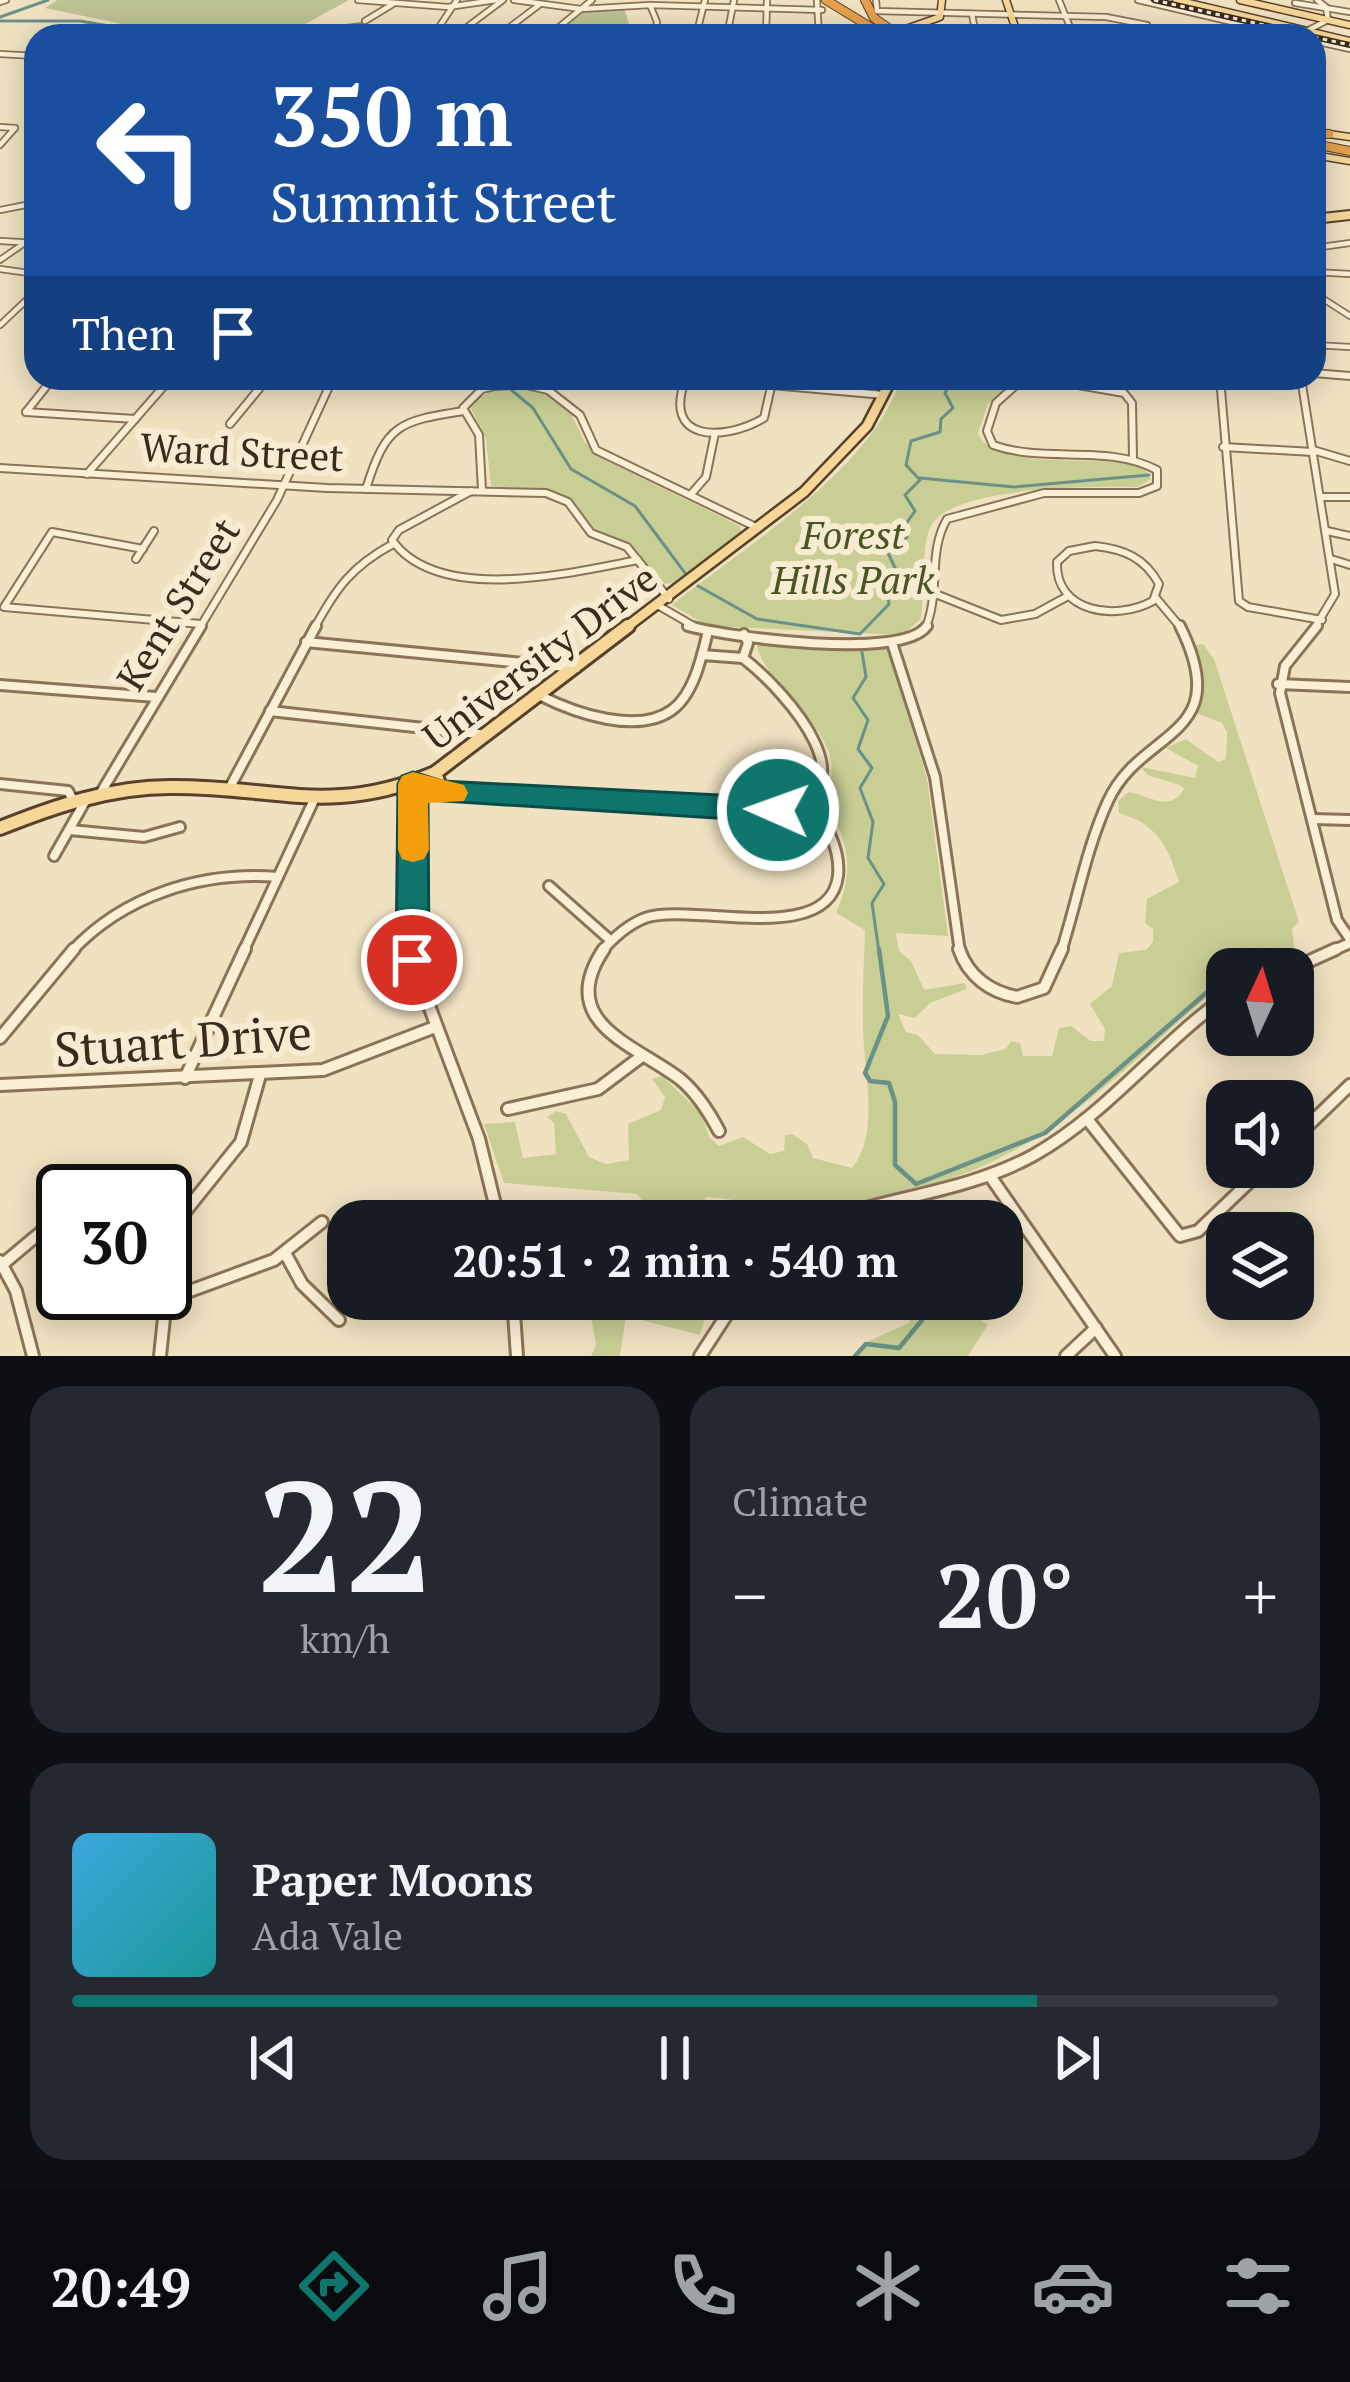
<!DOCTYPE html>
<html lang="en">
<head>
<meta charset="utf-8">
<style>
	:root { --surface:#171b24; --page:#242831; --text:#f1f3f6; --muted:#9ea1a6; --line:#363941; --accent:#0f766e }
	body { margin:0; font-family:"PT Serif",serif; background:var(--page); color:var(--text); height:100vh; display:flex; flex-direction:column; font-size:45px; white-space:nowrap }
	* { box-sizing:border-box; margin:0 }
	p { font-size:39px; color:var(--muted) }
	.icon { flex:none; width:66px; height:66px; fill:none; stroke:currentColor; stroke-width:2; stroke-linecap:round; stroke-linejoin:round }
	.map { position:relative; height:1356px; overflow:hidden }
	.drawer { display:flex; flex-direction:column; gap:30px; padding:30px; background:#0d0f14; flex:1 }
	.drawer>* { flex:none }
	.top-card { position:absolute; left:24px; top:24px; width:1302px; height:366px; border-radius:36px; box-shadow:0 6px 30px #0003; background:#1a4fa0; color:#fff; overflow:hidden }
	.needle { width:78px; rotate:4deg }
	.controls { position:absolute; left:1206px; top:948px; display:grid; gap:24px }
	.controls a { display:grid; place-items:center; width:108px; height:108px; border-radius:24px; background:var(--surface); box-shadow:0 6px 30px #0003; font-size:60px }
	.speed { position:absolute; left:36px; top:1164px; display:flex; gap:24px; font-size:60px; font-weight:700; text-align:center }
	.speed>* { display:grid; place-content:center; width:156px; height:156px; border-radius:50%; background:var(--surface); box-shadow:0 6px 30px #0003; line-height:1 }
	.speed .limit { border:6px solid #111; border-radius:18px; background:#fff; color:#111 }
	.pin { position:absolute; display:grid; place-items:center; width:102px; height:102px; color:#fff; margin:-51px; border:6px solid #fff; border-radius:50%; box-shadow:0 3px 12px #0007 }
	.me { position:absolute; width:132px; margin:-66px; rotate:272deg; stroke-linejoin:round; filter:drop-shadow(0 0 9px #0008) }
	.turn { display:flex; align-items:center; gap:42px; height:252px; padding:0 48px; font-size:54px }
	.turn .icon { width:156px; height:156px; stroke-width:2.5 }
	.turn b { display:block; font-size:84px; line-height:102px }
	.then { display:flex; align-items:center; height:114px; padding:0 48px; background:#0003; gap:24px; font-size:45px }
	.big { font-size:90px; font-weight:700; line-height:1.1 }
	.drawer .tile { flex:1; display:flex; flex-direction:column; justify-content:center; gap:18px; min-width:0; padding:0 42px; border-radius:36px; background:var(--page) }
	.drawer .dial { align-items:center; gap:0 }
	.dial b { font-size:156px; line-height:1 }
	.song { display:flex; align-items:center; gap:36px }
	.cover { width:144px; height:144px; border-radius:18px; background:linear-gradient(135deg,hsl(200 70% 55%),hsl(180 70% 35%)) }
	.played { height:12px; border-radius:6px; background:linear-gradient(90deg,var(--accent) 80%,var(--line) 80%) }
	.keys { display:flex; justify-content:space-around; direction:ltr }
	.heat { display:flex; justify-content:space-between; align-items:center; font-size:66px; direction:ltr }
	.drawer .tiles { flex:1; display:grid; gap:30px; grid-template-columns:1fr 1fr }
	.tile:last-child { grid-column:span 2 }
	.trip { position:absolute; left:327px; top:1200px; width:696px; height:120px; border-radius:36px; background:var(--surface); box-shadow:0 6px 30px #0003; font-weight:700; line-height:120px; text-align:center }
	.tab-bar { display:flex; height:192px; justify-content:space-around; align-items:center; background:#090b0e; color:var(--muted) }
	.tab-bar .icon { width:84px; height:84px }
	.tab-bar .active { color:var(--accent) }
	.tab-bar b { font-size:54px; color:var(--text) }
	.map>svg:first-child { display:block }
	.green { fill:#c9cf94 }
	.cemetery { fill:#bec394 }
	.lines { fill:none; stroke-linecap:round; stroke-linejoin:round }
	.stream-far1 { stroke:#6a9187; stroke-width:3 }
	.stream { stroke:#6a9187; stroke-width:4.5 }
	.minor-far3-casing { stroke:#8b7358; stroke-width:8 }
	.minor-far2-casing { stroke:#8b7358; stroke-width:10 }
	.minor-far1-casing { stroke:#8b7358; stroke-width:14 }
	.minor-casing { stroke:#8b7358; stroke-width:16 }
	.major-far3-casing { stroke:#58402c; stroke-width:9 }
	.major-far2-casing { stroke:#58402c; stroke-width:12 }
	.major-far1-casing { stroke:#58402c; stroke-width:14 }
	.major-casing { stroke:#58402c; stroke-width:18 }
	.highway-casing { stroke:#58402c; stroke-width:10 }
	.minor-far3 { stroke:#fbefd5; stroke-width:4.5 }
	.minor-far2 { stroke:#fbefd5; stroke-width:6 }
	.minor-far1 { stroke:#fbefd5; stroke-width:8 }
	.minor { stroke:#fbefd5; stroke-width:10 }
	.major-far3 { stroke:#f6d797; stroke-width:6 }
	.major-far2 { stroke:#f6d797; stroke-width:8 }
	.major-far1 { stroke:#f6d797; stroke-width:9 }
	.major { stroke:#f6d797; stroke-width:12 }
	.highway { stroke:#e5a14d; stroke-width:8 }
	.rail-casing { stroke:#3a2b1d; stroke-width:6 }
	.rail { stroke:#f7ecd1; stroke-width:3; stroke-dasharray:4.5; stroke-linecap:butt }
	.major-bridge-casing { stroke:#58402c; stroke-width:9; stroke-linecap:butt }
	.major-bridge { stroke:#f6d797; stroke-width:6 }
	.route { fill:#0f766e; stroke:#0a4d48; stroke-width:3 }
	.slow { fill:#f59e0b }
	.labels { text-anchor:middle; stroke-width:12; stroke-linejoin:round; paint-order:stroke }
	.street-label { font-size:39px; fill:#3a2b1d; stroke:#f7ecd1 }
	.park-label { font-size:39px; font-style:italic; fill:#4a5722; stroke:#f7ecd1 }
	.near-street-label { font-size:48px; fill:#3a2b1d; stroke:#f7ecd1 }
</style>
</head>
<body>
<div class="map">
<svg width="1350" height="1356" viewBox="0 0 1350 1356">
	<rect width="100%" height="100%" fill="#f0e2c1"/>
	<g class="green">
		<path d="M901,378H1019L988,404L978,433C994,473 1103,454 1143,466L1151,479L1138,487C1097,486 951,486 931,526C921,544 924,597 921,619L902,635L708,626L672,605C744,547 873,469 901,378Z"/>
		<path d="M516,386L551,395L568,408L585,442L605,460L740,526L742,534L679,582L665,584L629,545L591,527L569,499L544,491L491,486L486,439L469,404L492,390Z"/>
		<path d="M760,641L888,649L927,779L948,936L896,933L899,951L911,961L924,990L965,983L967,989L930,1003L915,1018L898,1014L906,1032L918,1035L935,1054L981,1055L1006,1049L1011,1041L1020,1043L1023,1056H1052L1059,1028L1071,1026L1091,1041H1104L1105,1029L1090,1004L1112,986L1119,953L1146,950L1153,942V929L1145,923L1147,899L1179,882C1168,846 1157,824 1119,813L1118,801L1129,792C1151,796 1170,813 1184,789L1180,785L1147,775L1141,767L1195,778L1198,766L1166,748L1186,739L1218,762L1226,759L1227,732L1222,723L1196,713L1195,645L1203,644L1214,659L1299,922L1292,929L1295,952L1268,969H1227V987L1207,997C1132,1062 1065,1133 971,1171C914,1194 851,1198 794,1221L788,1206L707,1197L686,1221H642L644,1203L637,1194L504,1183L484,1124L515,1122L523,1158L556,1154L554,1123L547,1117L556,1111L566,1114L589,1157L606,1164L629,1160L628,1124L661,1110L665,1097L652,1079L662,1076L700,1112L710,1138L719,1146L743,1137L770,1154L784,1151L785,1135L792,1134L807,1144L813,1158L852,1168C881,1133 863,1069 863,1027C862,995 864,962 865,930L836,913C856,869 848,839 823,798C860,739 768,694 757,646Z"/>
		<path d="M588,1299H661L708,1306L700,1335L626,1316L620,1356H591L596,1345Z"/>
		<path d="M920,1299H942L988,1324L968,1356H857L869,1341L909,1323Z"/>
	</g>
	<g class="cemetery">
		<path d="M57,0H349L287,34L321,36H180L45,8Z"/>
		<path d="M624,8L633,36H553L584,10Z"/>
	</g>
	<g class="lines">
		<g class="stream-far1">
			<path d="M0,17L48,0"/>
			<path d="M0,21H80L168,36"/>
			<path d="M260,36L366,23"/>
			<path d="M1314,226L1323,225"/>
			<path d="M509,388L533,408L571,469L635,506L685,573"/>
			<path d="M920,478L1014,487L1149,475"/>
			<path d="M698,586L757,619L860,634L889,604L886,587L898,574L888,553L907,537L906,524L915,511L905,495L920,480L906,465L911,441L940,432L941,419L953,408L945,393L953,378"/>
			<path d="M862,652L866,677L853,698L868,720L858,749L872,768L860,788L873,822L868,858L884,884L872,903L879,952"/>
		</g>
		<g class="stream">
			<path d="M879,949L888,1016L865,1073L870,1081L889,1083L895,1102V1165L916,1184L1045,1133L1206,993L1227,983"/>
			<path d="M1259,969L1289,959"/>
			<path d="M855,1356L866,1344L899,1348L922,1320L921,1299"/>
		</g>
		<g class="minor-far3-casing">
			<g id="minor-far3">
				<path d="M358,0L448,7L496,0"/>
				<path d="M514,0L581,9L650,5L822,10"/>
				<path d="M817,0L819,36"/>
				<path d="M876,0L877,11L1106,17L1147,25"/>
				<path d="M1059,0L1072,32"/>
				<path d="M1138,0L1292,36"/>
				<path d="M0,2L6,0"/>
				<path d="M1295,3L1350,12"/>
				<path d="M650,5L657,22L655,36"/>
				<path d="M972,14L976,36"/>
				<path d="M365,21L393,4"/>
				<path d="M1016,32L1072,33"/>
				<path d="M433,36L457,0"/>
				<path d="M455,36L503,0"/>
				<path d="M498,36L539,5"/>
				<path d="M548,36L592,0"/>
				<path d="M696,36L705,0"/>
				<path d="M727,36L734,0"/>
				<path d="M766,36L767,0"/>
				<path d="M1297,36L1328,20L1326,7L1317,0"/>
				<path d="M1314,41L1350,49"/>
				<path d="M0,54L36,56"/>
				<path d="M0,127L15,128"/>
				<path d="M0,145L15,128"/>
				<path d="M0,210L36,203"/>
				<path d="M1,241L36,243"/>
				<path d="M1314,248L1350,243"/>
				<path d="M0,260L23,244"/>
				<path d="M0,269L36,274"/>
				<path d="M1314,272L1350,274"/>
				<path d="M1314,293L1350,316"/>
				<path d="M0,325L36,291"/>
				<path d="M1314,345L1350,347"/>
			</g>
		</g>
		<g class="minor-far2-casing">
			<g id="minor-far2">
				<path d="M1314,373L1350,376"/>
				<path d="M686,378C661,442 723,442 764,418L773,378"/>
				<path d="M877,378L887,388"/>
				<path d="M1038,378L1124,393L1132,403L1133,458"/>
				<path d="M1220,378L1239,601L1248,607L1322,620"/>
				<path d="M1301,378L1335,594L1314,629"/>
				<path d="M772,385L884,395"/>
				<path d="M26,412L135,419"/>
				<path d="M26,412L53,378"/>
				<path d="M230,424L268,378"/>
				<path d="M1223,447L1313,452"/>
				<path d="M1313,450L1350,461"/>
				<path d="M0,468L327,488L546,493L568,502L591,533L627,547L669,599"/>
				<path d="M87,474L171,378"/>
				<path d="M366,489C386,424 399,421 464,411"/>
				<path d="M482,490L479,435L463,408L482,389L495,386L522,384L548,390L580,415L596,450L758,528"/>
				<path d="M471,491L399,530L392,540C438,605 570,573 638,560"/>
				<path d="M692,493L706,477L715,433"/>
				<path d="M1322,497H1350"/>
				<path d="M1327,531L1350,536"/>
				<path d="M1095,546C1124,549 1145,558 1159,584L1153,601C1116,621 1055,613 1057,562L1069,551Z"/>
				<path d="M143,549L52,532L4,607L201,624"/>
				<path d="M136,559L154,531"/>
				<path d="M1331,559L1350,565"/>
				<path d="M933,593L1001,620L1035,614L1068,596"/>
				<path d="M1156,598L1182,629"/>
				<path d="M659,606L699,629"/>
				<path d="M199,629L277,500L333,378"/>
				<path d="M314,629C336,588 352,566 393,544"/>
				<path d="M925,629C941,594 927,553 947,519L1044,493H1139L1157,486V470C1105,443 1047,464 993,445L987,431L996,403L1024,378"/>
			</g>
		</g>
		<g class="minor-far1-casing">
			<g id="minor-far1">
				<path d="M688,626C729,637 902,661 927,626"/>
				<path d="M1317,626L1285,666L1280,693L1337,920L1350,939"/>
				<path d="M306,642L576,668"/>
				<path d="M892,643L935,777L960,952"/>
				<path d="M702,655L743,658"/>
				<path d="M743,658L748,643L744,634"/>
				<path d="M1278,684L1350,687"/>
				<path d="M0,685L156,697"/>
				<path d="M541,696C575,713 637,735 672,710C694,694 702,656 708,631"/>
				<path d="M270,711L487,735"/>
				<path d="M0,784L68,791L73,800"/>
				<path d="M228,791L316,626"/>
				<path d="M100,794L201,626"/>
				<path d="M1312,819L1350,820"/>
				<path d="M70,830L144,837L180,827"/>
				<path d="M54,856L87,798"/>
				<path d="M549,886L610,940"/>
				<path d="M71,952C124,895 202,871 278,877"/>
				<path d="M243,952L313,802"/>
				<path d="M412,952L413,784L427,791L769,810C882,798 786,691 743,658"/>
				<path d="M601,952C613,938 627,925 645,918C691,902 829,948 838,876C841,848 825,822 809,800"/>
				<path d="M1061,952C1077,902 1086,849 1108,801C1141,728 1236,739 1180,626"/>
				<path d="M1330,952L1350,943"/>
			</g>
		</g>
		<g class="minor-casing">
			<g id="minor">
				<path d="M412,949V960L479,1139L499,1221"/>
				<path d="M604,949C554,1023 636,1045 680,1079C697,1093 709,1112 719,1131"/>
				<path d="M959,949C968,976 990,992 1017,997L1044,988L1062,949"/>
				<path d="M1292,969L1336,949"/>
				<path d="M0,1038L74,949"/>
				<path d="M185,1078L245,949"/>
				<path d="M0,1085L323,1070L435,1027"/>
				<path d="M508,1109L598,1089L642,1056"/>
				<path d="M1087,1119L1180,1236L1198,1231L1265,1167"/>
				<path d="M1293,1140L1350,1085"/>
				<path d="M990,1176L1115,1356"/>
				<path d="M822,1221C891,1197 969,1191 1034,1155C1107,1114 1159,1044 1227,996"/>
				<path d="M285,1253L302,1284L339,1320"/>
				<path d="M0,1261L16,1291L33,1356"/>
				<path d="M3,1264L47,1227"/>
				<path d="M168,1299L274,1260L322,1222"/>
				<path d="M513,1299L517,1356"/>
				<path d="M160,1356L171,1252L180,1218L241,1142L260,1075"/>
				<path d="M700,1356L737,1299"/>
				<path d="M1066,1356L1096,1328"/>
			</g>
		</g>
		<g class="major-far3-casing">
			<g id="major-far3">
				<path d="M1006,0L1018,36"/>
				<path d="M1176,0L1350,41"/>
				<path d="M1240,0L1350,25"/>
				<path d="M903,30L940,17L942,0"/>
				<path d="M1329,134L1350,137"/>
				<path d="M1314,155L1350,161"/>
			</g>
		</g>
		<g class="major-far2-casing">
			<path id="major-far2" d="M1314,219L1350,215"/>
		</g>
		<g class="major-far1-casing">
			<path id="major-far1" d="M624,629L804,492L867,426L892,378"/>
		</g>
		<g class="major-casing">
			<g id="major">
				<path d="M435,773L442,792"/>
				<path d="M0,828C55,806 111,787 170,787C276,786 329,817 435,773L628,626"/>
			</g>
		</g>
		<g class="highway-casing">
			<g id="highway">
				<path d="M826,0L885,36"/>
				<path d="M865,0L874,18L900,36"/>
				<path d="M1314,133L1329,134"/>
				<path d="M1314,144L1350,151"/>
			</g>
		</g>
		<use href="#minor-far3" class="minor-far3"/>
		<use href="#minor-far2" class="minor-far2"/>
		<use href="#minor-far1" class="minor-far1"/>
		<use href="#minor" class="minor"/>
		<use href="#major-far3" class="major-far3"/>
		<use href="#major-far2" class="major-far2"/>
		<use href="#major-far1" class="major-far1"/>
		<use href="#major" class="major"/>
		<use href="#highway" class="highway"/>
		<g class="rail-casing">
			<g id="rail">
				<path d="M1154,0L1312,36"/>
				<path d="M1314,37L1350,45"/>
			</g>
		</g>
		<use href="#rail" class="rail"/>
		<g class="major-bridge-casing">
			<path id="major-bridge" d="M891,36L903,30"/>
		</g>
		<use href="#major-bridge" class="major-bridge"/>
	</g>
	<path class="route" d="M413,772L442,781L778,798L789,802L793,810L789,818L778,822L428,800L429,960L424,970L412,974L400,970L396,960L398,784L402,776Z"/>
	<path class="slow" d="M413,772L464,785L468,793L464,801L428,803L429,850L424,859L413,862L402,859L398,850V784L402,776Z"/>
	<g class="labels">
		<g class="street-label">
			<text transform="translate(242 452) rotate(3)" y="14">Ward Street</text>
			<text transform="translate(178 604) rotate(-58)" y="14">Kent Street</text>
			<text transform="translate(540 657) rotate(-37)" y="14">University Drive</text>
		</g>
		<g class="park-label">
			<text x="853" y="549">Forest<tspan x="853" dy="45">Hills Park</tspan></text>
		</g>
		<g class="near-street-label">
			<text transform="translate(183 1041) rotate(-4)" y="17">Stuart Drive</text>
		</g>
	</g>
</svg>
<div class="controls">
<a><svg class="needle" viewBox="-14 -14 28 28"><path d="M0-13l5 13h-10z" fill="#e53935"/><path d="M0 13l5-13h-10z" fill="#9ea1a6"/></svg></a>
<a><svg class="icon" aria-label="sound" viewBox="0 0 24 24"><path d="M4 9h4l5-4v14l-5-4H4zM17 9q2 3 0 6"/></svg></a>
<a><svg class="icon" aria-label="layers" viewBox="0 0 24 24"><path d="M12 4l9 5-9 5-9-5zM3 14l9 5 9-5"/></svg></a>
</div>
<div class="speed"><div class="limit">30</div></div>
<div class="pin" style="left:412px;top:960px;background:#d93025"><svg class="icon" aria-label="arrive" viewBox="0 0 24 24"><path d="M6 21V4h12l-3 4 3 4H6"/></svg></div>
<svg class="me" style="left:778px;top:810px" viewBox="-20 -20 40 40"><circle r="17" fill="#0f766e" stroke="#fff" stroke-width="3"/><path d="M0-11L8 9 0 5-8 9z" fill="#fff"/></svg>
<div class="trip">20:51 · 2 min · 540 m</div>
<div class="top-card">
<div class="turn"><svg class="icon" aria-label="left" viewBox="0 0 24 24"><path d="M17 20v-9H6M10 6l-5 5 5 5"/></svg><div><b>350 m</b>Summit Street</div></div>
<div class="then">Then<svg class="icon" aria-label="arrive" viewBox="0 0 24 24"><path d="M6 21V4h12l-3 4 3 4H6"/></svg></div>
</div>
</div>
<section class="drawer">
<div class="tiles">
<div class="tile dial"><b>22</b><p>km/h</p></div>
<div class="tile"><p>Climate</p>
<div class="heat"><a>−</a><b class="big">20°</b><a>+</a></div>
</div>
<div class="tile">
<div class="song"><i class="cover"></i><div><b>Paper Moons</b><p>Ada Vale</p></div></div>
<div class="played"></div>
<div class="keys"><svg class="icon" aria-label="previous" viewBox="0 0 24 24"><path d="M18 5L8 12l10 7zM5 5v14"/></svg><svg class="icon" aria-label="pause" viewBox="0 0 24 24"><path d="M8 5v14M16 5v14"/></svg><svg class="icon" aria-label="next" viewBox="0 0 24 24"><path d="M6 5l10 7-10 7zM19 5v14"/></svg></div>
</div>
</div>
</section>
<nav class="tab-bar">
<b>20:49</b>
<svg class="icon active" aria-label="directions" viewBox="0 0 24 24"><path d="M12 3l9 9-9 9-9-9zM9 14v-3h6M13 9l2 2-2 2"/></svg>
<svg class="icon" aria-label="music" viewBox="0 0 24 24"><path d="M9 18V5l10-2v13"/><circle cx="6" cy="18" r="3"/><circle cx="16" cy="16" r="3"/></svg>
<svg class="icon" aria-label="phone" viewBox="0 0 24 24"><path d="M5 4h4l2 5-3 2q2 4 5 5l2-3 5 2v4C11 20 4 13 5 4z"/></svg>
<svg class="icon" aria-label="climate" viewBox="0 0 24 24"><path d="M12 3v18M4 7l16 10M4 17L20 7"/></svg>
<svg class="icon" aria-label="car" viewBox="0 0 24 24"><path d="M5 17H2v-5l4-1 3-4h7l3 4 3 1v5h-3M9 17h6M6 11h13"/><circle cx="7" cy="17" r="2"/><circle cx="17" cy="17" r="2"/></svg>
<svg class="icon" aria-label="filters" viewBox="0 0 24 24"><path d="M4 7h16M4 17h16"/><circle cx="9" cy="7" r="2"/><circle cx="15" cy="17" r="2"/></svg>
</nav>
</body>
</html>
